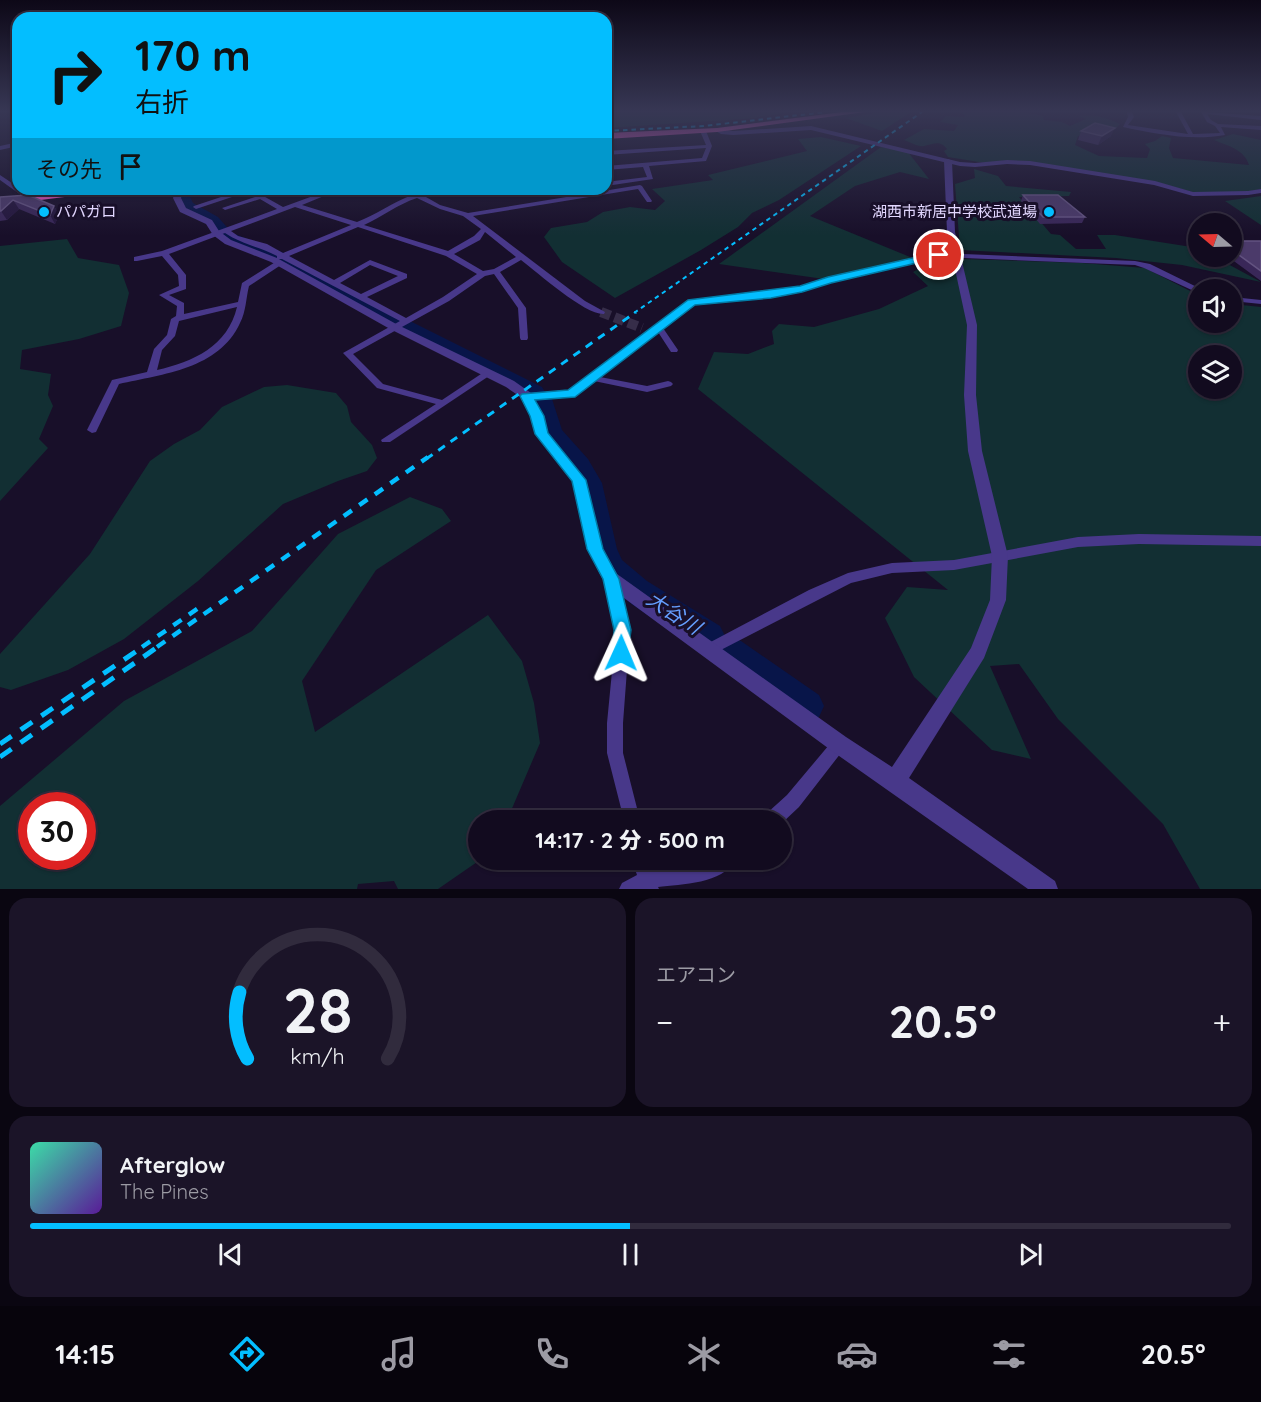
<!DOCTYPE html>
<html lang="ja">
<head>
<meta charset="utf-8">
<style>
	:root { --surface:#120b1f; --page:#1b1428; --text:#f1f3f6; --muted:#9c9ba4; --line:#312b3d; --accent:#03beff }
	body { margin:0; font-family:Quicksand,"Noto Sans JP",sans-serif; background:var(--page); color:var(--text); height:100vh; display:flex; flex-direction:column; font-size:22px; white-space:nowrap }
	* { box-sizing:border-box; margin:0 }
	p { font-size:20px; color:var(--muted) }
	.icon { flex:none; width:33px; height:33px; fill:none; stroke:currentColor; stroke-width:2; stroke-linecap:round; stroke-linejoin:round }
	.map { position:relative; height:889px; overflow:hidden }
	.panel { display:flex; flex-direction:column; gap:9px; padding:9px; background:#0a0611; flex:1 }
	.panel>* { flex:none }
	.top-card { position:absolute; left:12px; top:12px; width:600px; height:183px; border-radius:18px; box-shadow:0 2px 4px #0004,0 0 0 2px var(--line); background:#03beff; color:#111; overflow:hidden }
	.needle { width:39px; rotate:289deg }
	.fabs { position:absolute; left:1188px; top:213px; display:grid; gap:12px }
	.fabs a { display:grid; place-items:center; width:54px; height:54px; border-radius:50%; background:var(--surface); box-shadow:0 2px 4px #0004,0 0 0 2px var(--line); font-size:30px }
	.speed { position:absolute; left:18px; top:792px; display:flex; gap:12px; font-size:30px; font-weight:700; text-align:center }
	.speed>* { display:grid; place-content:center; width:78px; height:78px; border-radius:50%; background:var(--surface); box-shadow:0 2px 4px #0004,0 0 0 2px var(--line); line-height:1 }
	.speed .limit { border:9px solid #d22; background:#fff; color:#111 }
	.pin { position:absolute; display:grid; place-items:center; width:51px; height:51px; color:#fff; margin:-26px; border:3px solid #fff; border-radius:50%; box-shadow:0 2px 6px #0007 }
	.me { position:absolute; width:66px; margin:-33px; rotate:1deg; stroke-linejoin:round; filter:drop-shadow(0 0 4px #0008) }
	.turn { display:flex; align-items:center; gap:21px; height:126px; padding:0 24px; font-size:27px }
	.turn .icon { width:78px; height:78px; stroke-width:2.5 }
	.turn b { display:block; font-size:42px; line-height:51px }
	.then { display:flex; align-items:center; height:57px; padding:0 24px; background:#0003; gap:12px; font-size:22px }
	.big { font-size:45px; font-weight:800; line-height:1.1 }
	.panel .tile { flex:1; display:flex; flex-direction:column; justify-content:center; gap:9px; min-width:0; padding:0 21px; border-radius:18px; background:var(--page) }
	.panel .dial { align-items:center; gap:0 }
	.dial svg { height:156px; overflow:visible; fill:none; stroke:var(--line); stroke-width:7; stroke-linecap:round; text-anchor:middle }
	.dial text { fill:var(--text); stroke:none }
	.song { display:flex; align-items:center; gap:18px }
	.cover { width:72px; height:72px; border-radius:9px; background:linear-gradient(135deg,hsl(160 70% 55%),hsl(270 70% 35%)) }
	.played { height:6px; border-radius:3px; background:linear-gradient(90deg,var(--accent) 50%,var(--line) 50%) }
	.keys { display:flex; justify-content:space-around; direction:ltr }
	.heat { display:flex; justify-content:space-between; align-items:center; font-size:33px; direction:ltr }
	.panel .tiles { flex:1; display:grid; gap:9px; grid-template-columns:1fr 1fr }
	.tile:last-child { grid-column:span 2 }
	.trip { position:absolute; left:468px; top:810px; width:324px; height:60px; border-radius:30px; background:var(--surface); box-shadow:0 2px 4px #0004,0 0 0 2px var(--line); font-weight:800; line-height:60px; text-align:center }
	.dock { display:flex; height:96px; justify-content:space-around; align-items:center; background:#07040c; color:var(--muted) }
	.dock .icon { width:42px; height:42px }
	.dock .active { color:var(--accent) }
	.dock b { font-size:27px; color:var(--text) }
	.map>svg:first-child { display:block }
	.green { fill:#122f33; fill-rule:evenodd }
	.lines { fill:none; stroke-linecap:round; stroke-linejoin:round }
	.river { fill:#081549; fill-rule:evenodd }
	.minor-tunnel-far1 { stroke:#362d49; stroke-width:8; stroke-dasharray:8 4; stroke-linecap:butt }
	.minor-tunnel { stroke:#362d49; stroke-width:10; stroke-dasharray:10 4.5; stroke-linecap:butt }
	.minor { fill:#48388a; fill-rule:evenodd }
	.tertiary { fill:#48388a; fill-rule:evenodd }
	.trunk { fill:#ee58c4; fill-rule:evenodd }
	.rail-far3 { stroke:#03beff; stroke-width:2; stroke-dasharray:4.5 4; stroke-linecap:butt }
	.rail-far2 { stroke:#03beff; stroke-width:3; stroke-dasharray:8 7; stroke-linecap:butt }
	.rail-far1 { stroke:#03beff; stroke-width:4.5; stroke-dasharray:10 9; stroke-linecap:butt }
	.rail { stroke:#03beff; stroke-width:5; stroke-dasharray:14 11; stroke-linecap:butt }
	.wall { fill:#392758 }
	.shaded-wall { fill:#24163d }
	.building { fill:#4b3a6a; stroke:#635381; stroke-width:1.5 }
	.route { fill:#03beff; stroke:#027ca6; stroke-width:1.5 }
	.poi-dot { fill:#03beff; stroke:#180f29; stroke-width:2 }
	.labels { text-anchor:middle; stroke-width:6; stroke-linejoin:round; paint-order:stroke }
	.far-poi-label { font-size:15px; fill:#e2d7ff; stroke:#180f29; text-anchor:start }
	.water-label { font-size:20px; font-style:italic; fill:#659fff; stroke:#180f29 }
</style>
</head>
<body>
<div class="map">
<svg width="1261" height="889" viewBox="0 0 1261 889">
	<rect width="100%" height="100%" fill="#180f29"/>
	<g class="green">
		<path d="M606,112H790L757,117L758,118L606,128Z"/>
		<path d="M882,112H911L882,131L846,118Z"/>
		<path d="M959,112H1023L1043,116L1044,120L1062,122L1070,126L1086,119L1079,116C1094,114 1107,117 1120,124L1114,130L1078,136L1075,145L1099,156L1147,158L1150,149L1145,144L1155,141L1162,136L1171,138L1169,148L1173,158L1249,165C1244,149 1228,146 1214,140L1233,134L1261,140V189L1246,192H1192L1156,182L1028,162L985,163L948,157L944,151L947,149C940,140 934,144 924,146C918,147 910,142 904,140L924,129L954,131L958,125L940,122L946,116L964,117L965,115Z"/>
		<path d="M821,137L861,146L779,200L752,213L738,227L701,250L615,298L562,262L544,237L551,228L587,222L603,212L630,207L655,210L665,201L652,189L713,180L708,175L807,151L798,139Z"/>
		<path d="M881,147L908,152L929,179L900,172L855,186L810,216L915,259L824,279L719,264Z"/>
		<path d="M974,169L998,176L1006,186L1071,192L1069,196L1019,197L1051,234L1060,235L1076,249H1106L1097,235H1115L1198,248V256L1215,257L1261,282L1182,265L1116,258L960,250L955,184L975,178Z"/>
		<path d="M1261,196V225L1225,201Z"/>
		<path d="M67,239L78,258L119,265L129,293L121,326L79,339L22,350L20,369L51,374L48,395L53,406L39,439L48,448L0,501V246Z"/>
		<path d="M963,259L1082,263L1145,268L1198,295V322H1232V304L1261,307V889H1200L1163,824L1058,719L1019,664L990,666L1031,759L992,750L914,677L885,618L907,587L948,590L698,389L714,352L748,354L774,344L772,331L779,324L814,327L879,309L928,286L913,272L935,260ZM1198,356H1232V388H1198Z"/>
		<path d="M287,385L336,393L347,406L351,422L372,445L377,458L367,471L338,481L283,504L198,581L124,639L68,670L11,690L0,687V654L90,554L150,461L174,444L200,430L222,407L264,387Z"/>
		<path d="M410,497L442,509L451,521L376,570L302,681L315,732L488,615L522,661L534,703L540,743L507,820H478L480,860L438,889H398L394,881L358,884L357,889H0V806L124,701L252,631L338,534ZM32,806H82V856H32Z"/>
	</g>
	<g class="lines">
		<g class="river">
			<path d="M177,189H191L189,195L193,203L218,217L232,233L284,253L340,286L542,387L545,392L542,397L534,399L526,397L451,357L448,354L328,294L275,261L220,239L208,223L182,209L175,195Z"/>
			<path d="M544,397L552,399L562,430L588,459L602,483L617,549L622,560L647,581L720,626L725,636L723,639L730,637L741,641L819,695L824,706L819,717L807,722L795,717L719,661L714,651L716,647L709,650L698,646C665,624 602,595 591,555C584,530 586,502 575,479C560,450 535,440 533,404L536,399Z"/>
		</g>
		<path class="minor-tunnel-far1" d="M601,312L604,313"/>
		<path class="minor-tunnel" d="M601,312L642,328"/>
		<g class="minor">
			<path d="M1127,112H1132L1134,117L1128,125L1188,134L1176,112H1181L1193,134L1220,133L1215,126L1207,122L1201,112H1206L1211,120L1218,124L1261,126V130L1221,127L1225,135C1191,141 1156,134 1123,127L1128,117Z"/>
			<path d="M811,126L960,162L975,163L1007,160L1030,161L1155,181L1193,192L1248,191L1261,189V193L1248,195L1193,196L1154,185L1030,165L1007,164L975,167L960,166L811,130L733,135L721,134L714,130L717,128L733,131Z"/>
			<path d="M703,129L706,131L712,146L706,161L649,166L653,179L606,186V182L647,177L643,167L606,170V166L702,158L706,148L606,155V151L706,145L700,131Z"/>
			<path d="M18,142V146L0,150V146Z"/>
			<path d="M0,175L18,187V189L26,193V200H22L21,195L0,180Z"/>
			<path d="M640,185L642,186L652,201L651,202H647L638,189L473,216L585,301L605,312L604,314C585,315 538,273 521,260L500,272L526,308L528,338L527,340H521L520,338L518,308L494,274L485,276L449,301L353,354L383,384L442,400L484,372L487,371L492,374L390,442H382L381,440L436,404L377,388L343,353L400,321L282,259H277V256C260,247 241,244 225,233L169,254L186,275V289L169,295L184,303V314L238,302L242,283L277,261L284,263L249,286C246,298 246,312 240,323C219,369 163,374 119,384L96,432L92,433L87,430L112,380L147,372L154,349L167,335L171,319L176,316L177,306L159,295L179,286L178,275L162,256L137,261H134V257L162,251L277,209L260,199L225,210L222,208L255,197L247,192L196,209L193,207L194,206L245,189H251L283,207L332,189H341L302,205L357,222C376,215 393,202 412,195L405,189H412L440,205L468,213ZM417,198L440,209L463,216L481,229L474,236L448,251L364,225C382,217 398,204 417,198ZM295,207L351,225L283,253L267,244L238,236L231,231ZM358,227L446,256L477,274L443,297L406,318L367,297L407,278V274L370,260L334,280L289,256ZM485,232L516,257L494,269L483,271L454,254L480,240ZM370,265L398,276L361,294L340,283ZM237,307C228,346 193,362 157,370L162,350L175,336L179,321Z"/>
			<path d="M545,189H567C562,192 550,192 545,189Z"/>
			<path d="M939,253L1135,261L1150,264L1203,290H1198V292H1196L1144,268L1135,265L939,257L830,282L805,291L771,297L694,304L663,328L678,350L677,352H671L658,332L600,377L647,386L668,381L671,382L673,384L671,386L647,392L594,381L574,396L527,399L522,396L527,393L569,391L689,300L771,293L800,287L828,278Z"/>
			<path d="M1232,297L1261,300V304L1232,301Z"/>
			<path d="M1139,534L1261,536V546L1139,544L1078,547L954,570L892,573L851,583L715,653L710,655L705,653L703,649L705,645L809,590L848,573L892,563L954,560L1078,537Z"/>
			<path d="M611,574L616,575L617,579L630,630L623,723V753L640,820H624L607,753V723L616,630L605,579L606,575Z"/>
			<path d="M839,736L844,739L847,744L844,749L799,807L782,823V820H764L766,814L787,795L834,739Z"/>
			<path d="M632,860H649L653,870L706,863L711,860H734C724,884 681,884 658,887L659,889H619L622,883L637,875Z"/>
		</g>
		<g class="tertiary">
			<path d="M1204,112L1261,116V120L1207,114Z"/>
			<path d="M948,159L952,161L955,232L977,325L976,395L982,451L1008,556L1006,600L984,658L909,778L1055,881L1058,889H1028L832,751L605,584L587,549L572,481L535,434L531,416L522,398L506,387L390,329L271,262L225,244L213,235L206,224L180,212L173,198L176,189H184L181,198L186,208L212,220L219,231L231,240L277,258L398,325L514,381L531,393L543,416L548,433L586,480L603,549L617,574L846,737L892,767L971,648L990,600L992,556L968,451L964,395L967,325L947,232L944,161Z"/>
		</g>
		<g class="trunk">
			<path d="M842,112H865L717,132L606,139V133L717,128Z"/>
			<path d="M81,189H110L105,192L0,205V199Z"/>
		</g>
		<g class="rail-far3">
			<path d="M606,131L704,126L826,112"/>
			<path d="M634,313L922,112"/>
		</g>
		<path class="rail-far2" d="M426,459L636,312"/>
		<g class="rail-far1">
			<path d="M142,647L200,607"/>
			<path d="M157,647L428,457"/>
		</g>
		<g class="rail">
			<path d="M0,744L144,646"/>
			<path d="M0,757L159,646"/>
		</g>
	</g>
	<g class="wall">
		<path d="M1081,131L1111,136L1098,145L1078,140Z"/>
		<path d="M1023,195L1085,217L1082,223L1040,224L1021,201Z"/>
		<path d="M0,197L54,206L59,215L55,224L19,209L7,220L0,221Z"/>
		<path d="M1232,241H1261V281L1227,256H1232Z"/>
	</g>
	<g class="shaded-wall">
		<path d="M1115,128L1111,136L1098,145L1102,136Z"/>
		<path d="M13,200L19,209L7,220L1,211Z"/>
		<path d="M54,206L59,215L55,224L50,215Z"/>
	</g>
	<g class="building">
		<path d="M1095,123L1115,128L1102,136L1081,131Z"/>
		<path d="M28,195L54,206L50,215L13,200L1,211H0V197Z"/>
		<path d="M1023,195H1058L1085,217H1043Z"/>
		<path d="M1232,241H1261V271L1232,250Z"/>
	</g>
	<linearGradient id="sky" x2="0" y2="1"><stop stop-color="#0d0817"/><stop offset="0.47" stop-color="#373754"/><stop offset="1" stop-color="#373754" stop-opacity="0"/></linearGradient>
	<rect width="1261" height="236" fill="url(#sky)"/>
	<path class="route" d="M939,252L943,255L942,257L831,283L802,292L771,298L695,305L575,397L535,400L544,416L548,433L586,480L603,549L619,579L631,630L627,659L621,661L614,659L612,653L614,630L603,579L587,549L572,481L535,434L530,416L520,396L522,394L568,390L688,300L800,286L828,277Z"/>
	<g class="poi-dot">
		<circle cx="44" cy="212" r="6"/>
		<circle cx="1049" cy="212" r="6"/>
	</g>
	<g class="labels">
		<g class="far-poi-label">
			<text x="56" y="217">パパガロ</text>
			<text x="1037" y="217" text-anchor="end">湖西市新居中学校武道場</text>
		</g>
		<g class="water-label">
			<text transform="translate(674 613) rotate(33)" y="7">大谷川</text>
		</g>
	</g>
</svg>
<div class="fabs">
<a><svg class="needle" viewBox="-14 -14 28 28"><path d="M0-13l5 13h-10z" fill="#e53935"/><path d="M0 13l5-13h-10z" fill="#9c9ba4"/></svg></a>
<a><svg class="icon" aria-label="sound" viewBox="0 0 24 24"><path d="M4 9h4l5-4v14l-5-4H4zM17 9q2 3 0 6"/></svg></a>
<a><svg class="icon" aria-label="layers" viewBox="0 0 24 24"><path d="M12 4l9 5-9 5-9-5zM3 14l9 5 9-5"/></svg></a>
</div>
<div class="speed"><div class="limit">30</div></div>
<div class="pin" style="left:939px;top:255px;background:#d93025"><svg class="icon" aria-label="arrive" viewBox="0 0 24 24"><path d="M6 21V4h12l-3 4 3 4H6"/></svg></div>
<svg class="me" style="left:621px;top:653px" viewBox="-20 -20 40 40"><path d="M0-17L14 15 0 8-14 15z" fill="#03beff" stroke="#fff" stroke-width="4"/></svg>
<div class="trip">14:17 · 2 分 · 500 m</div>
<div class="top-card">
<div class="turn"><svg class="icon" aria-label="right" viewBox="0 0 24 24"><path d="M7 20v-9h11M14 6l5 5-5 5"/></svg><div><b>170 m</b>右折</div></div>
<div class="then">その先<svg class="icon" aria-label="arrive" viewBox="0 0 24 24"><path d="M6 21V4h12l-3 4 3 4H6"/></svg></div>
</div>
</div>
<section class="panel">
<div class="tiles">
<div class="tile dial"><svg viewBox="0 0 100 80">
<path d="M14 69A42 42 0 1 1 86 69"/>
<path d="M14 69A42 42 0 0 1 10 35" stroke="#03beff"/>
<text x="50" y="56" font-size="32" font-weight="700">28</text>
<text x="50" y="72" font-size="11">km/h</text>
</svg></div>
<div class="tile"><p>エアコン</p>
<div class="heat"><a>−</a><b class="big">20.5°</b><a>+</a></div>
</div>
<div class="tile">
<div class="song"><i class="cover"></i><div><b>Afterglow</b><p>The Pines</p></div></div>
<div class="played"></div>
<div class="keys"><svg class="icon" aria-label="previous" viewBox="0 0 24 24"><path d="M18 5L8 12l10 7zM5 5v14"/></svg><svg class="icon" aria-label="pause" viewBox="0 0 24 24"><path d="M8 5v14M16 5v14"/></svg><svg class="icon" aria-label="next" viewBox="0 0 24 24"><path d="M6 5l10 7-10 7zM19 5v14"/></svg></div>
</div>
</div>
</section>
<nav class="dock">
<b>14:15</b>
<svg class="icon active" aria-label="directions" viewBox="0 0 24 24"><path d="M12 3l9 9-9 9-9-9zM9 14v-3h6M13 9l2 2-2 2"/></svg>
<svg class="icon" aria-label="music" viewBox="0 0 24 24"><path d="M9 18V5l10-2v13"/><circle cx="6" cy="18" r="3"/><circle cx="16" cy="16" r="3"/></svg>
<svg class="icon" aria-label="phone" viewBox="0 0 24 24"><path d="M5 4h4l2 5-3 2q2 4 5 5l2-3 5 2v4C11 20 4 13 5 4z"/></svg>
<svg class="icon" aria-label="climate" viewBox="0 0 24 24"><path d="M12 3v18M4 7l16 10M4 17L20 7"/></svg>
<svg class="icon" aria-label="car" viewBox="0 0 24 24"><path d="M5 17H2v-5l4-1 3-4h7l3 4 3 1v5h-3M9 17h6M6 11h13"/><circle cx="7" cy="17" r="2"/><circle cx="17" cy="17" r="2"/></svg>
<svg class="icon" aria-label="filters" viewBox="0 0 24 24"><path d="M4 7h16M4 17h16"/><circle cx="9" cy="7" r="2"/><circle cx="15" cy="17" r="2"/></svg>
<b>20.5°</b>
</nav>
</body>
</html>
